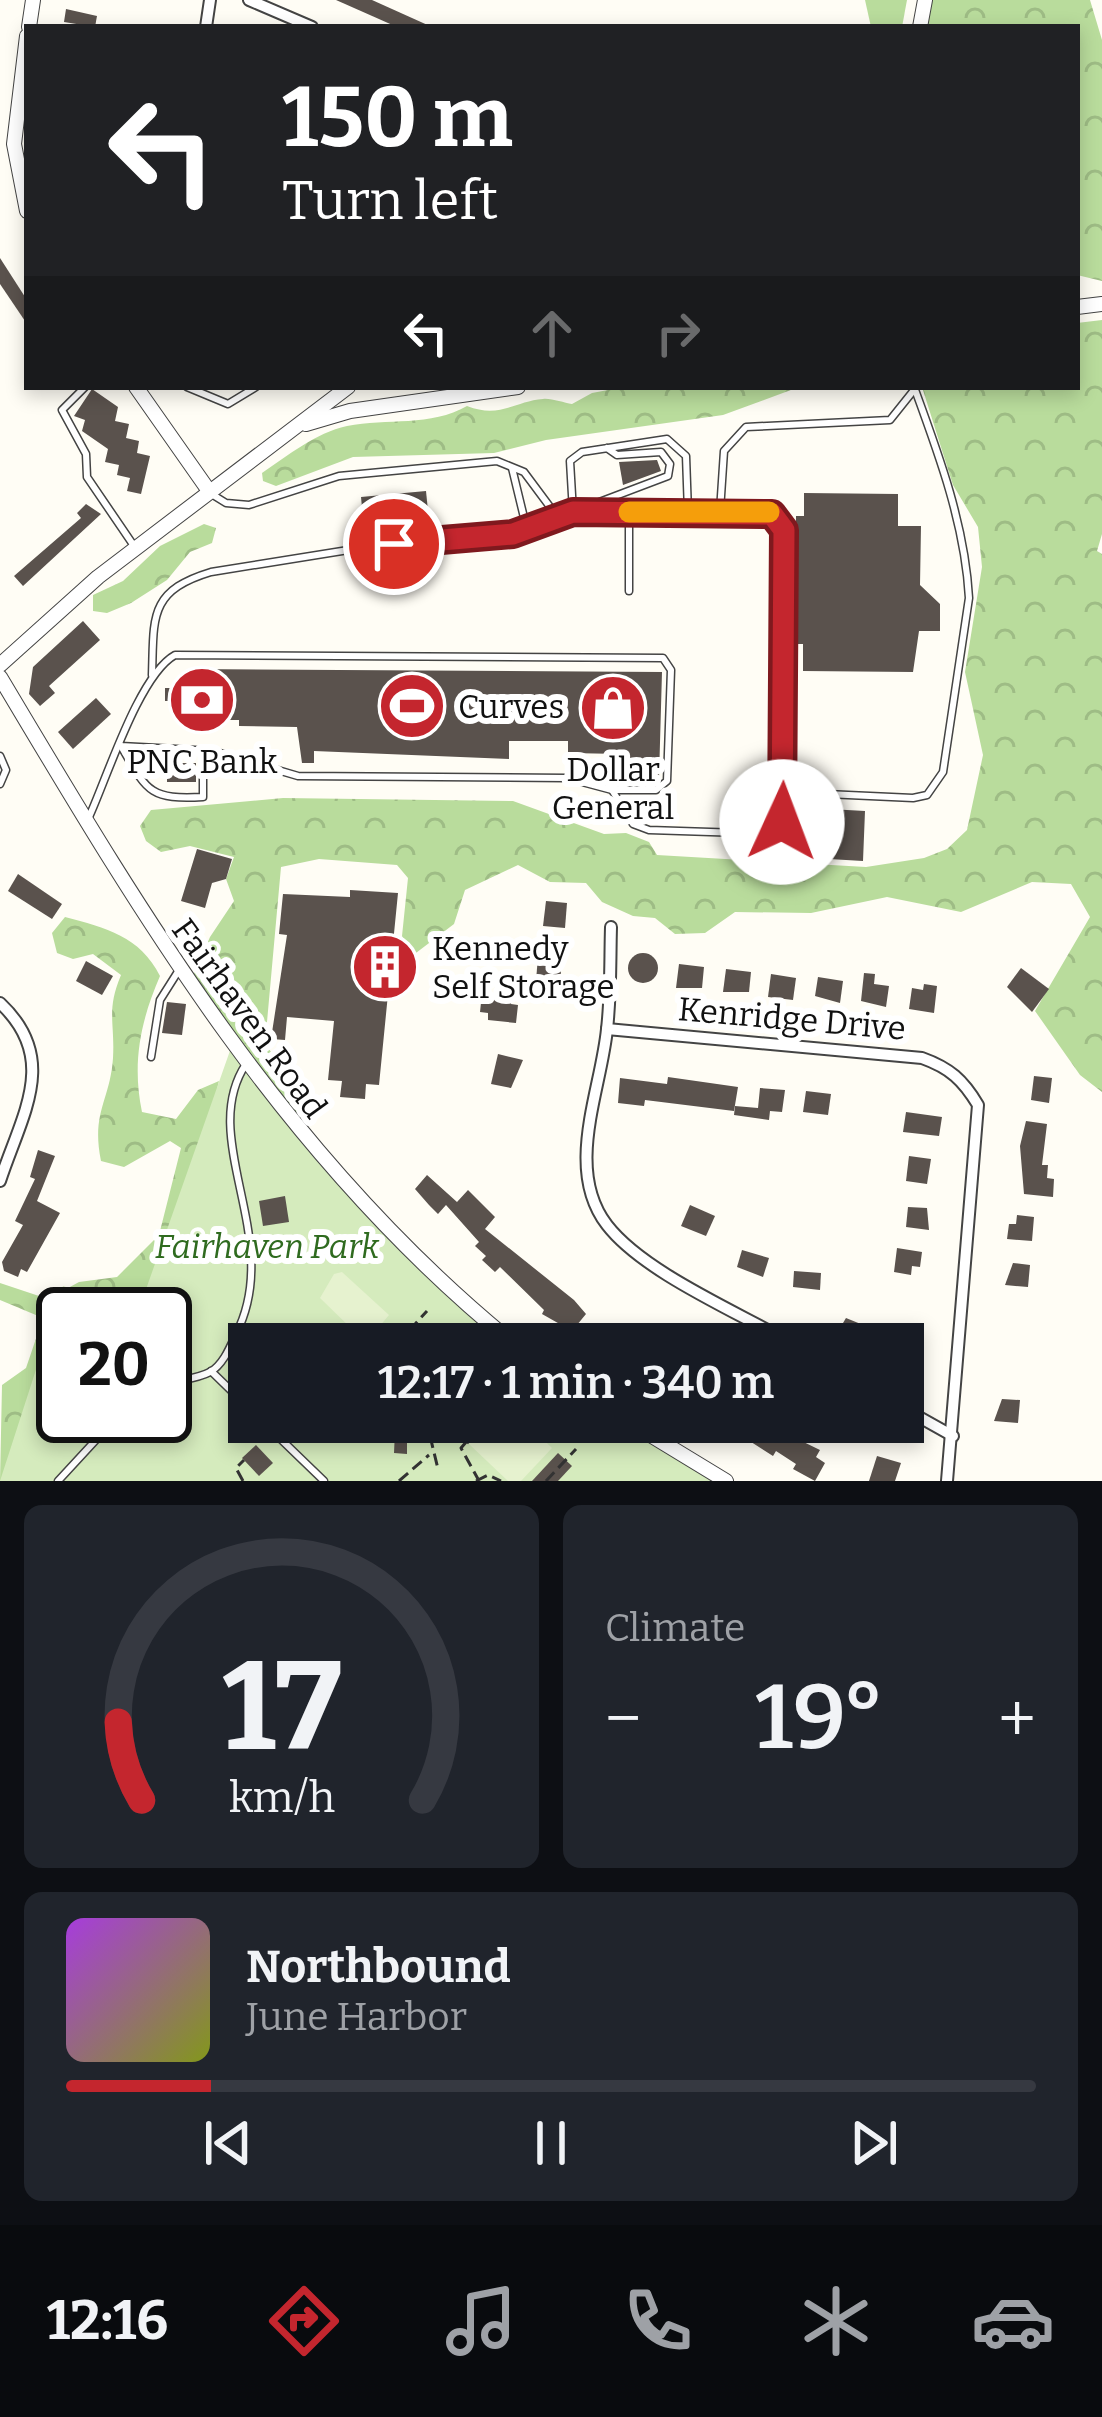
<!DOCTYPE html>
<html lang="en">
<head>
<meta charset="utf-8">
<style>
	:root { --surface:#171b24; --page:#20242c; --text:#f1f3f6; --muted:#9ea1a6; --line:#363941; --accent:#c4262e }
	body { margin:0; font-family:Bitter,serif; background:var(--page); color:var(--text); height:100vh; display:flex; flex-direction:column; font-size:45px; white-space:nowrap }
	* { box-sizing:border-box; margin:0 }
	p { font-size:39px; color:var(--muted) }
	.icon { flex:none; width:66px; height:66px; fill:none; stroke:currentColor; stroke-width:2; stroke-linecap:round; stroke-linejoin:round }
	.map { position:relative; height:1481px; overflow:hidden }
	.panel { display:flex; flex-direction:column; gap:24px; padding:24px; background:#0d0f14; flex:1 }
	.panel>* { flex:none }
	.hud { position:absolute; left:24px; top:24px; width:1056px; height:366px; border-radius:0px; box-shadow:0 6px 18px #0003; background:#202124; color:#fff; overflow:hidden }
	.speed { position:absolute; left:36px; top:1287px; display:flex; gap:24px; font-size:60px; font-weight:700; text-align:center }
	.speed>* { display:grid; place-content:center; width:156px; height:156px; border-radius:50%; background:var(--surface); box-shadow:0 6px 18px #0003; line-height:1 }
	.speed .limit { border:6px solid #111; border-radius:18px; background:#fff; color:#111 }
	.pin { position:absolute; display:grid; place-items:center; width:102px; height:102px; color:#fff; margin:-51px; border:6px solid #fff; border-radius:50%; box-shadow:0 3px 12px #0007 }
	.me { position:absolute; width:132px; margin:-66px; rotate:2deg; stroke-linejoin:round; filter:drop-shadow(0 0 9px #0008) }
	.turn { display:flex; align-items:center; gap:42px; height:252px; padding:0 60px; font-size:54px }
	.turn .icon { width:156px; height:156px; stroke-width:2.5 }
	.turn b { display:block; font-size:84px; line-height:102px }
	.lanes { display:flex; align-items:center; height:114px; padding:0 60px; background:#0003; justify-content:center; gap:60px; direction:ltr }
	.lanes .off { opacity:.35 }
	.big { font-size:90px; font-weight:600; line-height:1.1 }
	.panel .widget { flex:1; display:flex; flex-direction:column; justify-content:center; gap:18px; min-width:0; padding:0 42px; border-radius:18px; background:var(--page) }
	.panel .dial { align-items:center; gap:0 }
	.dial svg { height:312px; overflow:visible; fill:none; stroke:var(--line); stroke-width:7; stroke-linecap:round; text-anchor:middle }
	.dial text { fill:var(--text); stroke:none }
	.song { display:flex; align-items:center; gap:36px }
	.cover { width:144px; height:144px; border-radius:18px; background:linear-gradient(135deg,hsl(280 70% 55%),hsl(70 70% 35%)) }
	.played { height:12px; border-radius:6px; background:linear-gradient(90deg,var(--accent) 15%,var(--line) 15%) }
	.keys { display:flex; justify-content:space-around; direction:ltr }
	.heat { display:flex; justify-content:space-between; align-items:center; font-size:66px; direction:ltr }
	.panel .tiles { flex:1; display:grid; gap:24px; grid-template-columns:1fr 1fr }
	.widget:last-child { grid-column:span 2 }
	.trip { position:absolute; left:228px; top:1323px; width:696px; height:120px; border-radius:0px; background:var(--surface); box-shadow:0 6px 18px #0003; font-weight:600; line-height:120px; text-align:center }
	.tabs { display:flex; height:192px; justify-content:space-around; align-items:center; background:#090b0e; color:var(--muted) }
	.tabs .icon { width:84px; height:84px }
	.tabs .selected { color:var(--accent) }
	.tabs b { font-size:54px; color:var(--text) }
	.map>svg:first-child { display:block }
	.forest { fill:url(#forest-crowns) }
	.park { fill:#d5ebbd; fill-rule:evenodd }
	.pitch { fill:#e6f2cf }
	.building { fill:#5a524d }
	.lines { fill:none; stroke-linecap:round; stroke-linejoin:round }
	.service-casing { stroke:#444; stroke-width:9 }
	.minor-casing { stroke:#444; stroke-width:14 }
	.tertiary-casing { stroke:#444; stroke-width:16 }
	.path { stroke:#333; stroke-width:3; stroke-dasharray:12 6; stroke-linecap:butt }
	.service { stroke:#fff; stroke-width:6 }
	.minor { stroke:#fff; stroke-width:10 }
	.tertiary { stroke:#fff; stroke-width:14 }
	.route-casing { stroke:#7f191e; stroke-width:30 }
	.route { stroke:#c4262e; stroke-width:21 }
	.slow { stroke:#f59e0b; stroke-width:21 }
	.labels { text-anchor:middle; stroke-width:12; stroke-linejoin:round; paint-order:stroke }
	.poi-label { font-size:33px; fill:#111; stroke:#fff; text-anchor:start }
	.street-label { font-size:33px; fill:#111; stroke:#fff }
	.park-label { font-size:33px; font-style:italic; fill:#2f6b1f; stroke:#fff }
</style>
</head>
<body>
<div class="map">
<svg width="1102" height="1481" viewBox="0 0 1102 1481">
	<defs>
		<pattern id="forest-crowns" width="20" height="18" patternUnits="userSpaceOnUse" patternTransform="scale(3)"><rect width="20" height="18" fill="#b9dc9c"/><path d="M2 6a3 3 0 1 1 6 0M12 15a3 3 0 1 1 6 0" fill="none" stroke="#9ebc85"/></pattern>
	</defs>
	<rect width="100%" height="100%" fill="#fffdf5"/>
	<g class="forest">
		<path d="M865,0H907L902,27H871Z"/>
		<path d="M928,0H1090L1102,40V281L1077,275V27H921Z"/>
		<path d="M1102,320V534L1097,551L1102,554V1092L1080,1075L1035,1011L1090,917L1071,884L1032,882L961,912L887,897L811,913L735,912L705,933L675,934L655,918L633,916L602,902L586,883L550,882L518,865L465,890L454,924L412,956L402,936L408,878L397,865L319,859L281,867L265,1044L311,1104L296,1126L190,983L210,937L234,901L226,879L234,857L190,846L161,852L146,841L140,826L151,810L283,798L513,801L604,834L626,833L649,842L657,855L866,867L924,858L947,849L967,830L983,755L965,672L982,567L978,527L953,485L922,387H1077V323Z"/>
		<path d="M624,387H799L723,415L546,440L494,453L353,457L276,486L263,481L262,473C289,455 315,433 347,426C387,418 431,427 467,406C500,419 515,401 543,399C551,398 564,403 572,404L592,393Z"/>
		<path d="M204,524L216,528L212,543L190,552L167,580L131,603L107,613L93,611V595L123,581L160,546Z"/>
		<path d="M65,917C106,928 140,936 160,976C140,1022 132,1064 142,1112L176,1119L198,1090L219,1081L164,1314H63V1416H165L201,1410L0,1481L2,1385L26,1368L43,1318L0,1300V1283L48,1299L79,1282L117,1277L159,1235L181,1148L170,1141L124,1167L101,1161C91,1112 110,1101 113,1058C115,1022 106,1011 121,975L93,954L73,959L57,953L52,933Z"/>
	</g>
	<path class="park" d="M232,1045L312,1150L514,1344H249V1422H629L726,1481H0L63,1286L138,1312ZM63,1314H165V1416H63Z"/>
	<g class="pitch">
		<path d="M342,1272L389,1315L369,1339L359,1336L320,1298L334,1274Z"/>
		<path d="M489,1422H525L552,1448L521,1481H508L469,1444Z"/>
	</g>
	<g class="building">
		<path d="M336,0H372L432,27H397Z"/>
		<path d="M66,9L97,16L95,27L64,22Z"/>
		<path d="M0,258L27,300V324L0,284Z"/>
		<path d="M92,389L118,407L115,421L129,424L126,438L139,441L137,453L150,456L141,494L127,491L130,478L117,475L119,465L105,462L108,449L82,431L85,420L74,416Z"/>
		<path d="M657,460L661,471L623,485L619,462Z"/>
		<path d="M426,491L430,531L365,538L361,497Z"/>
		<path d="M804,493L898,494V526H921L920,585L940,604V631H919L913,672L803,671V644H795L796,516H804Z"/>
		<path d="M86,504L101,514L23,586L14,576L81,518L77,513Z"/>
		<path d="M83,621L100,640L49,686L55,693L40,706L29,694L33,667Z"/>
		<path d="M190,669L662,672L659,778H638V763H622V754L568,753V741H509V759L314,751V763H302L297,727L239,726V720H215V732H190V701H165V688H190Z"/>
		<path d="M96,698L111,714L73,749L58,732Z"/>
		<rect x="167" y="763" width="29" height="19"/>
		<path d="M829,809L865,811L863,861L812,858L814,841L828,842Z"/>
		<path d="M197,849L232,859L226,879L212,883L205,908L181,901Z"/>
		<path d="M18,874L62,904L52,919L8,891Z"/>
		<path d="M350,890L398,893L379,1085L366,1084L365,1099L340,1097L342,1081L328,1080L334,1021L287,1017L285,1040L271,1039L287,935L279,934L283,894L350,897Z"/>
		<path d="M546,901L567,903L565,928L543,926Z"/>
		<circle cx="643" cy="968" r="15"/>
		<path d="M538,956L562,958L560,983L536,981Z"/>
		<path d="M86,961L113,976L102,995L76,981Z"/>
		<path d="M679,964L704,967L702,988H676Z"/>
		<path d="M1021,968L1049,989L1032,1012L1007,987Z"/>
		<path d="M726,969L751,972L749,992H723Z"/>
		<path d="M864,973L875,974L874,984L889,986L886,1007L861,1001Z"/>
		<path d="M771,974L796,978L793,1000L768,997Z"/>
		<path d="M818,977L843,981L840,1003L815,996Z"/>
		<path d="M924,984L937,986L934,1013L909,1009L912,988L923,990Z"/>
		<path d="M482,993L512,996L511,1004L518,1005L516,1023L488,1020V1013L480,1012Z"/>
		<path d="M167,1002L186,1004L182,1035L162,1033Z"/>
		<path d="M498,1054L523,1060L511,1088L491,1084Z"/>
		<path d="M1034,1076L1052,1078L1049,1103L1031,1100Z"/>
		<path d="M668,1077L738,1087L734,1111L645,1100L644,1106L618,1103L620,1078L667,1084Z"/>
		<path d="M760,1088L785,1090L782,1112L770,1111L769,1120L734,1115L735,1106L758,1108Z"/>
		<path d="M806,1091L831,1094L828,1115L803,1112Z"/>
		<path d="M906,1112L942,1117L939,1136L903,1132Z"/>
		<path d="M1026,1121L1047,1124L1042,1165H1048L1047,1178L1054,1179L1053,1197L1024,1194L1020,1146Z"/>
		<path d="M38,1150L55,1156L37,1201L60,1213L27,1272L21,1269L18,1277L4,1271L2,1262L23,1225L15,1221L35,1179L30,1177Z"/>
		<path d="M909,1156L931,1159L927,1184L906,1181Z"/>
		<path d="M427,1175L457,1202L468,1190L495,1217L485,1229L574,1300L586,1314L572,1331L542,1314L544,1310L500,1267L495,1272L482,1260L486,1256L475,1246L479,1242L446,1205L438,1214L429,1205L415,1189Z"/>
		<path d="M285,1196L289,1222L263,1226L259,1201Z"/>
		<path d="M690,1205L715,1216L706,1236L681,1226Z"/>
		<path d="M908,1207L927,1208L929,1230L906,1227Z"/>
		<path d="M1017,1215L1034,1217L1032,1241L1007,1239L1009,1224H1016Z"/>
		<path d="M897,1248L922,1252L920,1267L912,1266L911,1275L894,1272Z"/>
		<path d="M742,1250L769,1258L763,1277L737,1267Z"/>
		<path d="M1013,1263L1030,1265L1028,1287L1005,1285Z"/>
		<path d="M794,1271L821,1273L820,1290L793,1287Z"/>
		<path d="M846,1318L873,1329L864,1344L837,1333Z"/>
		<path d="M1002,1399L1020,1400L1018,1423L994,1421Z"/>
		<path d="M403,1422H424L407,1440V1454L394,1453L395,1431Z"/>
		<path d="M720,1422H758L781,1436L783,1432L820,1450L816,1457L825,1463L815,1481L793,1469L796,1464L776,1451L773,1456Z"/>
		<path d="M256,1445L273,1463L259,1476L242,1458Z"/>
		<path d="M558,1453L572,1466L558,1481H532Z"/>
		<path d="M877,1456L901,1463L895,1481H869Z"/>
	</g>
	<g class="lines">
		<g class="service-casing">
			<g id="service">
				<path d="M85,387L62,410L86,454L87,477L134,546"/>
				<path d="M187,387L228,404L256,387"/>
				<path d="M607,448L617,455L661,452L670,464L668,476L573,512L570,461L582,452L667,439L686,456L688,512"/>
				<path d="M512,468L527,530"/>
				<path d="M213,495L226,503L249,505L339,476L497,461L524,472L559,519"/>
				<path d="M720,511L724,451L746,427L890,420L914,390"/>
				<path d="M629,591V512"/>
				<path d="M152,675C154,618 148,591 211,572L367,547L513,534L573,512L772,514L784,530L780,827L769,834L649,830L633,824L612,790"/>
				<path d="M121,746C147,791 149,800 203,797V749"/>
				<path d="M0,756L6,770L0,784"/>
				<path d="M783,792L913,798L927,795L943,772L969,598C965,525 939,455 914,387"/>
				<path d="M89,817C107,778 139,675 175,655L663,658L671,670L667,781L656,790H612L567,778L298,776L213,751L121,746"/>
				<path d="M151,1057L160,1000L179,970"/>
				<path d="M211,1371L249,1408"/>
				<path d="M165,1384C179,1380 197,1379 210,1372C223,1365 230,1347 236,1334C285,1238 196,1139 246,1064"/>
				<path d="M263,1422L324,1481"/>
				<path d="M58,1481L118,1416"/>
			</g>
		</g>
		<g class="minor-casing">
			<g id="minor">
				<path d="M249,0L312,27"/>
				<path d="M206,27L210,0"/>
				<path d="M611,927C610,961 611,995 607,1029C601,1091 564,1169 607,1225C644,1273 740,1313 793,1344"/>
				<path d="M0,1003C60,1059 22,1114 0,1181"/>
				<path d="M607,1029L922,1058C950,1068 963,1080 978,1105L947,1481"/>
				<path d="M903,1408L953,1436"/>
			</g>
		</g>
		<g class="tertiary-casing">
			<g id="tertiary">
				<path d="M29,27L33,0"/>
				<path d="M920,27L925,0"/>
				<path d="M27,36L14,144L27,211"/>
				<path d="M1077,307L1102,304"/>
				<path d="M136,387L209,491"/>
				<path d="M306,424L350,411L518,387"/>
				<path d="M0,665L98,577L348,387"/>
				<path d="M0,677C147,924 287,1160 514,1344"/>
				<path d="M629,1422L726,1481"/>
			</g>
		</g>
		<g class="path">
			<path d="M334,1338L340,1344"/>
			<path d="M397,1344L427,1311"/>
			<path d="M419,1422L430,1436L438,1469"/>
			<path d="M453,1429L469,1443"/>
			<path d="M467,1441L461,1448L478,1479"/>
			<path d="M243,1481L236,1468L244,1460"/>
			<path d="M399,1481L429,1455"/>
			<path d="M476,1481L488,1475L501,1481"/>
			<path d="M546,1481L576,1449"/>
		</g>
		<use href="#service" class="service"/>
		<use href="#minor" class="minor"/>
		<use href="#tertiary" class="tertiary"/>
	</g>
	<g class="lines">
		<g class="route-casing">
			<path id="route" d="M394,544L513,534L573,512L772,514L784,530L782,822"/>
		</g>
		<use href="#route" class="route"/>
		<path class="slow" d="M629,512H769"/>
	</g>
	<defs>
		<g id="bank-disc" transform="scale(3.45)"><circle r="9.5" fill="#c4262e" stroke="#fff"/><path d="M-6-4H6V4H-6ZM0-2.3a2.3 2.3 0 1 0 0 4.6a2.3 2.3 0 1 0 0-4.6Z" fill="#fff"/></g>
		<g id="stadium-disc" transform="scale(3.45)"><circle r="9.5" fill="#c4262e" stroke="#fff"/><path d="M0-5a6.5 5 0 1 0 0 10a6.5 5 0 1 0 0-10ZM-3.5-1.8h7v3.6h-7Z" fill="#fff"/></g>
		<g id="shop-disc" transform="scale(3.45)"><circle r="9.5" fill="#c4262e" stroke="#fff"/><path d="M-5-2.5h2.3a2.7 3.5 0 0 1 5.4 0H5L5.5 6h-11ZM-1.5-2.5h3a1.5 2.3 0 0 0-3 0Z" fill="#fff"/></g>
		<g id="building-disc" transform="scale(3.45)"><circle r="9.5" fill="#c4262e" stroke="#fff"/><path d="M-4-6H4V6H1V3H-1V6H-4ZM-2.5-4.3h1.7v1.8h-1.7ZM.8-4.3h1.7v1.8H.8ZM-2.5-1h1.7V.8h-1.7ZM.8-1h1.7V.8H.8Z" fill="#fff"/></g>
	</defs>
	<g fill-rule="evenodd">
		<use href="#bank-disc" x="202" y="700"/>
		<use href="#stadium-disc" x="412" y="706"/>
		<use href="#shop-disc" x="613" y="708"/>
		<use href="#building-disc" x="385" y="967"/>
	</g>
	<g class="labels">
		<g class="poi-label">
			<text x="458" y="718">Curves</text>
			<text x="202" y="773" text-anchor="middle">PNC Bank</text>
			<text x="613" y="781" text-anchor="middle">Dollar<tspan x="613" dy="38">General</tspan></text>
			<text x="432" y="960">Kennedy<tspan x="432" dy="38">Self Storage</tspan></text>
		</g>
		<g class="street-label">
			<text transform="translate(250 1018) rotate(54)" y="12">Fairhaven Road</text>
			<text transform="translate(792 1018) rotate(5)" y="12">Kenridge Drive</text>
		</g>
		<g class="park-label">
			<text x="267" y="1258">Fairhaven Park</text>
		</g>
	</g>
</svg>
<div class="speed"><div class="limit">20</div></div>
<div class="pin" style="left:394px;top:544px;background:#d93025"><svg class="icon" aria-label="arrive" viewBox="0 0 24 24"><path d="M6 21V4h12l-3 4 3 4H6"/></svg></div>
<svg class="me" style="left:782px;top:822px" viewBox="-20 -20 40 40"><circle r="19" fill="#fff"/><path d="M0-13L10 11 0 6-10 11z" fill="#c4262e"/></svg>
<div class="trip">12:17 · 1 min · 340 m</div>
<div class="hud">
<div class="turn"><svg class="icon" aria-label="left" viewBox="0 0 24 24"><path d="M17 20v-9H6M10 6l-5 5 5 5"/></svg><div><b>150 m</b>Turn left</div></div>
<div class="lanes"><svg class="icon" aria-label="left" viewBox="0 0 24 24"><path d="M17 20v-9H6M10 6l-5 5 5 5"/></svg><svg class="icon off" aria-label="ahead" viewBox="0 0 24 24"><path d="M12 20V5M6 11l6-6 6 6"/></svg><svg class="icon off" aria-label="right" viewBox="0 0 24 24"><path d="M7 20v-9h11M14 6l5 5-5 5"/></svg></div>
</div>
</div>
<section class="panel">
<div class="tiles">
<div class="widget dial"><svg viewBox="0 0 100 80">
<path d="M14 69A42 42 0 1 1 86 69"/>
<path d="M14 69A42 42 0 0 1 8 49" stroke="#c4262e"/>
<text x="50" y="56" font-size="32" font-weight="700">17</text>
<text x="50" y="72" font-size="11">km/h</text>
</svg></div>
<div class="widget"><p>Climate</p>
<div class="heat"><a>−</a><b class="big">19°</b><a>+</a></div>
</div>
<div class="widget">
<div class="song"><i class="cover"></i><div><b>Northbound</b><p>June Harbor</p></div></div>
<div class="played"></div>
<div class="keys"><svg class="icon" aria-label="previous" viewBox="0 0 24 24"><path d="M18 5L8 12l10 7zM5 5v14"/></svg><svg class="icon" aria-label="pause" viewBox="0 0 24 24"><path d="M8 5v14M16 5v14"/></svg><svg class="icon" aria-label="next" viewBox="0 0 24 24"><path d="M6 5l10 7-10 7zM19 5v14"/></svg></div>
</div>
</div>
</section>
<nav class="tabs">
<b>12:16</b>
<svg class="icon selected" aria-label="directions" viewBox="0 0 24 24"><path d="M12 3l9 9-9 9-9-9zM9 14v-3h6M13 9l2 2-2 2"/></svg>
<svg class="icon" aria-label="music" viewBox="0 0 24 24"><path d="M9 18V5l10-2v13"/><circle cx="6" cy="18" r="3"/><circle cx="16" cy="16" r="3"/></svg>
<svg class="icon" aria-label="phone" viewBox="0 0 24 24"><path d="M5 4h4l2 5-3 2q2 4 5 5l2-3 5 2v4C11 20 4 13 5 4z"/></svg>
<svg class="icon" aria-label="climate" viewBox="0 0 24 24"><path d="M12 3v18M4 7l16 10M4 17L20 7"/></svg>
<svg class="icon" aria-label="car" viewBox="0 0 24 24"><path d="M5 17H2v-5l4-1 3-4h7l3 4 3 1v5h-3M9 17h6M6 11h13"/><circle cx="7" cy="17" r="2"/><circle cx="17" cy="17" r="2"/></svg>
</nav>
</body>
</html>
